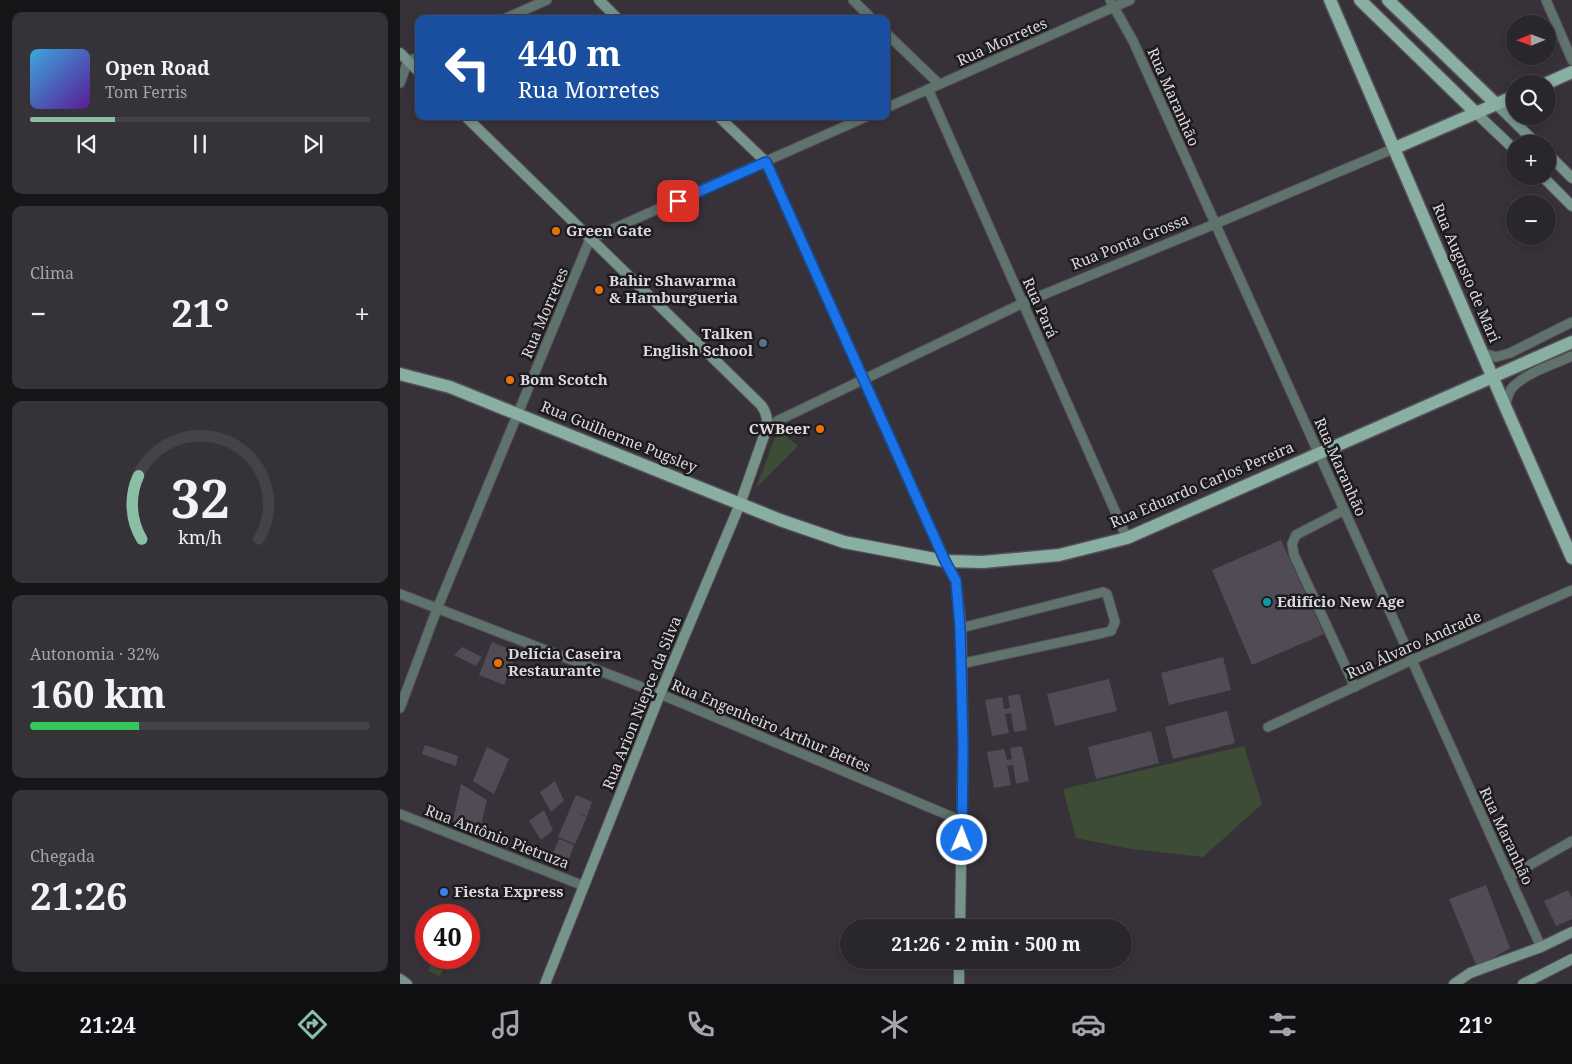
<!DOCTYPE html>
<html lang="pt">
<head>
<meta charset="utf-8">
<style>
	:root { --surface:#29262c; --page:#353238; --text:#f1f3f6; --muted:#a5a5a9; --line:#454348; --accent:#8abfa5 }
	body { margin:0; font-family:"Noto Serif",serif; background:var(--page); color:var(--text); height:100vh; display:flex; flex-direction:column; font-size:19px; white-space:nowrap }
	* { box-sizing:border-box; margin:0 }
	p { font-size:16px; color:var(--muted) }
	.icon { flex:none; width:28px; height:28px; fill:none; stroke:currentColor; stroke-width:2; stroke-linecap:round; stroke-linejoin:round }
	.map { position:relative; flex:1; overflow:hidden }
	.side { display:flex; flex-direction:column; gap:12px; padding:12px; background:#171518; width:400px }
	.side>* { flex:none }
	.banner { position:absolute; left:15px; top:15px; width:475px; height:105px; border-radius:10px; box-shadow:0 2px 8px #0003,0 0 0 1px var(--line); background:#1a4fa0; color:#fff; overflow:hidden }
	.needle { width:32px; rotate:269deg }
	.tools { position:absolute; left:1106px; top:15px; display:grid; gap:10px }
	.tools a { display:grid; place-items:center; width:50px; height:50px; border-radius:50%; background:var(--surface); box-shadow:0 2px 8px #0003,0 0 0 1px var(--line); font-size:25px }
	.speed { position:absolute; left:15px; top:904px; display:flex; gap:10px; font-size:25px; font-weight:700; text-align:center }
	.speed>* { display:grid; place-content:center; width:65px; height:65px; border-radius:50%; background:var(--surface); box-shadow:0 2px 8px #0003,0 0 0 1px var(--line); line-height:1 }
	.speed .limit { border:8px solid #d22; background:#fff; color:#111 }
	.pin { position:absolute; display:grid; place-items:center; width:42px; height:42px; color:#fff; margin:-21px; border-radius:10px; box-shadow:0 2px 8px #0006 }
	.me { position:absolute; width:55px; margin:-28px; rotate:1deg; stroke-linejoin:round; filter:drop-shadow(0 0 4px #0008) }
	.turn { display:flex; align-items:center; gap:18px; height:105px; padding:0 20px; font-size:22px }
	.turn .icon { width:65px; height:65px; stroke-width:2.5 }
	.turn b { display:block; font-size:35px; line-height:42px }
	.big { font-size:38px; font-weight:700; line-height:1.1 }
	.side .tile { flex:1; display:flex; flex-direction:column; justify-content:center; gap:8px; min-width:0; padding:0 18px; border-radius:10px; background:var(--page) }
	.side .dial { align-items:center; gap:0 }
	.dial svg { height:130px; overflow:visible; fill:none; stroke:var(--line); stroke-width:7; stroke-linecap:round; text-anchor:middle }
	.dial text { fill:var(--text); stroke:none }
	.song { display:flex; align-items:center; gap:15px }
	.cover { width:60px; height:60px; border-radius:8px; background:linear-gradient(135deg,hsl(200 70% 55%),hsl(270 70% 35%)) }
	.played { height:5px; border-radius:2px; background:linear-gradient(90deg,var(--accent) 25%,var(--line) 25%) }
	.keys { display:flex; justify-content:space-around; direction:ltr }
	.heat { display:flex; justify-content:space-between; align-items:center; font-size:28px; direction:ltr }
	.charge { height:8px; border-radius:4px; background:linear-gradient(90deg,#34c759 32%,var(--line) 0) }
	.trip { position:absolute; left:440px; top:919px; width:292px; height:50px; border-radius:25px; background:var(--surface); box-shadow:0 2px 8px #0003,0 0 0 1px var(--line); font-weight:700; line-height:50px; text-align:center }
	.dock { display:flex; height:80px; justify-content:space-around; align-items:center; background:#100f12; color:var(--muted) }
	.dock .icon { width:35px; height:35px }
	.dock .active { color:var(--accent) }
	.dock b { font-size:22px; color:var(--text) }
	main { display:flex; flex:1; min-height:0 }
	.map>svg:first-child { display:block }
	.green { fill:#3d4c34 }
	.building { fill:#504b54 }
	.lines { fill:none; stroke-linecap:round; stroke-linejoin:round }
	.street-casing { stroke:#555058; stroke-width:11 }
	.secondary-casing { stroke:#555058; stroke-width:12 }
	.primary-casing { stroke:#555058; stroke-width:15 }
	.street { stroke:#5f726c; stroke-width:9 }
	.secondary { stroke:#77948b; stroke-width:10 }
	.primary { stroke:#88afa2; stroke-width:12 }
	.route-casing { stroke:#114b97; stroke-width:12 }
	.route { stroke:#1a73e8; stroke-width:9 }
	.food-dot { fill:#e8710a; stroke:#1d1b1e; stroke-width:2 }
	.service-dot { fill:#5c6f8a; stroke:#1d1b1e; stroke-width:2 }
	.culture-dot { fill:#0f9aa8; stroke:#1d1b1e; stroke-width:2 }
	.shop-dot { fill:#3f7fe0; stroke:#1d1b1e; stroke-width:2 }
	.labels { text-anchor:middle; stroke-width:5; stroke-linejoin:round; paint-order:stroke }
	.street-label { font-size:15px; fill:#dcd9de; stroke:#1d1b1e }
	.poi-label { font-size:15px; font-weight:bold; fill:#dcd9de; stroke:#1d1b1e; text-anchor:start }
</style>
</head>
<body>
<main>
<section class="side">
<div class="tile">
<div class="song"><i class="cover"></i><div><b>Open Road</b><p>Tom Ferris</p></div></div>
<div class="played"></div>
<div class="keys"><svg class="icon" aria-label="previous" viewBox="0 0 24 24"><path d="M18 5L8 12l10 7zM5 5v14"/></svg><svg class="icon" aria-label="pause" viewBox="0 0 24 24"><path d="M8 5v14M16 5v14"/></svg><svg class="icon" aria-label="next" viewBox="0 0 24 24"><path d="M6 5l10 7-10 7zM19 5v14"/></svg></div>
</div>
<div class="tile"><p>Clima</p>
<div class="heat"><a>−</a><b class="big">21°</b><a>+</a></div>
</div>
<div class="tile dial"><svg viewBox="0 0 100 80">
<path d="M14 69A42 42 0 1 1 86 69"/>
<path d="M14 69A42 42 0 0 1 12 30" stroke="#8abfa5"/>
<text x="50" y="56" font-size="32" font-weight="700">32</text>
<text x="50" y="72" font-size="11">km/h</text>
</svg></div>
<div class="tile"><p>Autonomia · 32%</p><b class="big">160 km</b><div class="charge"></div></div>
<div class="tile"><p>Chegada</p><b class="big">21:26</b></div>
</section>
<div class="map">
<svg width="1172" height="984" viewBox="0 0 1172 984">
	<rect width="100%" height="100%" fill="#37323a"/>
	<g class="green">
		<path d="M378,430L398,446L356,488Z"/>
		<path d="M844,746L862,804L803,857L732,849L676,838L663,789Z"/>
		<path d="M34,958H48L40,976L28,971Z"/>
	</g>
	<g class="building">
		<path d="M881,540L924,634L852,665L812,570Z"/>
		<path d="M92,642L117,652L104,685L79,675Z"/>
		<path d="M62,647L82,657L76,666L54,655Z"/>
		<path d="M823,657L831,690L769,705L761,673Z"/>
		<path d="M709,679L717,711L655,726L647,694Z"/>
		<path d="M620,694L627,730L614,732L611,713L605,714L609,733L592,736L585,700L602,697L604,709L610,708L608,696Z"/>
		<path d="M827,711L835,743L773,759L765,727Z"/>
		<path d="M751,731L759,763L696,779L688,747Z"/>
		<path d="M25,745L58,756L56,766L22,754Z"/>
		<path d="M622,746L629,781L616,784L613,765L607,766L611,785L594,788L587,752L604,749L607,760L612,759L610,748Z"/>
		<path d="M87,747L109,759L94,794L73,781Z"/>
		<path d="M155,781L164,801L151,812L140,792Z"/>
		<path d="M61,784L87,800L79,834L53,821Z"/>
		<path d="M176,795L192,802L187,816L177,813L187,817L175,844L158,837Z"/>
		<path d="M144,810L153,830L141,840L129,821Z"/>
		<path d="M159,839L174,845L169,859L153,853Z"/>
		<path d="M1086,885L1110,948L1077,967L1049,899Z"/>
		<path d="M1168,890L1172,898V919L1156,926L1144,901Z"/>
	</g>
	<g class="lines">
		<g class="street-casing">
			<g id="street">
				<path d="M453,0L472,19"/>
				<path d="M710,0L733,41L1141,947"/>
				<path d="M1146,0L1172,60"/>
				<path d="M104,19L147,0"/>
				<path d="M486,33L539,84"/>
				<path d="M0,83L8,61L19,57"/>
				<path d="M528,89L727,538"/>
				<path d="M486,108L730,0"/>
				<path d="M1083,353L1096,357L1110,353L1172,322"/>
				<path d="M1105,406C1107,400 1108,393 1112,388C1125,373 1155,364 1172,356"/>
				<path d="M366,433L371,425L379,420L623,303L815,224L995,148"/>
				<path d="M944,510L896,535L892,544L894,555L955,687"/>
				<path d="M0,594L260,694L562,821"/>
				<path d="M560,664L703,633L711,631L715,622L707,594L703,592L561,628"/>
				<path d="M0,708L37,609L190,239L468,116"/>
				<path d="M868,727L1012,660L1172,590"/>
				<path d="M0,814L184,886"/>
				<path d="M1109,877L1172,841"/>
			</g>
		</g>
		<g class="secondary-casing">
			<g id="secondary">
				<path d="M199,0L218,19"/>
				<path d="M0,53L19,72"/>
				<path d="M1096,104L1137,144"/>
				<path d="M1076,113L1115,150"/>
				<path d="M65,116L361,405C368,414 368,422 365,433L340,504L260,694L145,984"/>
				<path d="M318,116L366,162L545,561L556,581L561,628L563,746L560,928"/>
				<path d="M1148,154L1172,178"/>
				<path d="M1142,176L1172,206"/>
				<path d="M559,960V984"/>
				<path d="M0,979L7,984"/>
				<path d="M1054,984L1070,973L1141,947L1172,932"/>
				<path d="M1123,984L1172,959"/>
			</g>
		</g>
		<g class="primary-casing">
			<g id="primary">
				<path d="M930,0L1105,406L1172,558"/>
				<path d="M960,0L1076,113"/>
				<path d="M988,0L1096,104"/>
				<path d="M1145,84L1172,72"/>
				<path d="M995,148L1115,96"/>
				<path d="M0,374L50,387L380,520L444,542L545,561L583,562L659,555L727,538L1172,342"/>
			</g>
		</g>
		<use href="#street" class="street"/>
		<use href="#secondary" class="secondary"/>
		<use href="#primary" class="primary"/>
	</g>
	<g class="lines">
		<g class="route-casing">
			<path id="route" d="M278,201L366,162L545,561L556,581L560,628L563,746L562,840"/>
		</g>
		<use href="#route" class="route"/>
	</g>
	<g class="food-dot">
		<circle cx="156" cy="231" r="5"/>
		<circle cx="199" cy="290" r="5"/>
		<circle cx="110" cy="380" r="5"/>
		<circle cx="420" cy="429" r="5"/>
		<circle cx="98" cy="663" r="5"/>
	</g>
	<circle class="service-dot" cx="363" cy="343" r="5"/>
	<circle class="culture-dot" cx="867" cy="602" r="5"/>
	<circle class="shop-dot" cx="44" cy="892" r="5"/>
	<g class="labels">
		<g class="street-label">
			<text transform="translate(602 42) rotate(-24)" y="5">Rua Morretes</text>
			<text transform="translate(773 97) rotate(66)" y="5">Rua Maranhão</text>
			<text transform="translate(730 242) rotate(-22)" y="5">Rua Ponta Grossa</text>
			<text transform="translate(1066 273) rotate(67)" y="5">Rua Augusto de Mari</text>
			<text transform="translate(640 308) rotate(66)" y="5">Rua Pará</text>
			<text transform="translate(145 313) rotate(-67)" y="5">Rua Morretes</text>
			<text transform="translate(219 437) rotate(22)" y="5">Rua Guilherme Pugsley</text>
			<text transform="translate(940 467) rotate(66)" y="5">Rua Maranhão</text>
			<text transform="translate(802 485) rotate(-23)" y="5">Rua Eduardo Carlos Pereira</text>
			<text transform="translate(1014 645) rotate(-24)" y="5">Rua Álvaro Andrade</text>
			<text transform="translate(242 703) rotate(-68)" y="5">Rua Arion Niepce da Silva</text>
			<text transform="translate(371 726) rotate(23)" y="5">Rua Engenheiro Arthur Bettes</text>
			<text transform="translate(1106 836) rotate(65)" y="5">Rua Maranhão</text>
			<text transform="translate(97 837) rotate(21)" y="5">Rua Antônio Pietruza</text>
		</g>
		<g class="poi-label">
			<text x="166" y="236">Green Gate</text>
			<text x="209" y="286">Bahir Shawarma<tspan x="209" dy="17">&amp; Hamburgueria</tspan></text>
			<text x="353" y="339" text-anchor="end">Talken<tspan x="353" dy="17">English School</tspan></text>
			<text x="120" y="385">Bom Scotch</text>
			<text x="410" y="434" text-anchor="end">CWBeer</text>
			<text x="877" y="607">Edifício New Age</text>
			<text x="108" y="659">Delícia Caseira<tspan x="108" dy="17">Restaurante</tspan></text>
			<text x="54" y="897">Fiesta Express</text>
		</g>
	</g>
</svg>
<div class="tools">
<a><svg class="needle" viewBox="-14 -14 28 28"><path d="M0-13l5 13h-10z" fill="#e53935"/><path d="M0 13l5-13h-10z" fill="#a5a5a9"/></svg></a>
<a><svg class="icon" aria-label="search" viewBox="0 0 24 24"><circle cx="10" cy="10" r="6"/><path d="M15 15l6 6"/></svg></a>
<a>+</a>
<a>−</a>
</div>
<div class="speed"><div class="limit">40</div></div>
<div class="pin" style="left:278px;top:201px;background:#d93025"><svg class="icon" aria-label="arrive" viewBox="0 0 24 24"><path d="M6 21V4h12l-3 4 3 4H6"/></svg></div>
<svg class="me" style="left:562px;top:840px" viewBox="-20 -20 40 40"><circle r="17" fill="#1a73e8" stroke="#fff" stroke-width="3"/><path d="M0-11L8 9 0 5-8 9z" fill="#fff"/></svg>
<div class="trip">21:26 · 2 min · 500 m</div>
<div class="banner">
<div class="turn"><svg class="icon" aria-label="left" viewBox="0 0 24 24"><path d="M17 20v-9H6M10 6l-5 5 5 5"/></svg><div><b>440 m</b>Rua Morretes</div></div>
</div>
</div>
</main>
<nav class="dock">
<b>21:24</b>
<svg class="icon active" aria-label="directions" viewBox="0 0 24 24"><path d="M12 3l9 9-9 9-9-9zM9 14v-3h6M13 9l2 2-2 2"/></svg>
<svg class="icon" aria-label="music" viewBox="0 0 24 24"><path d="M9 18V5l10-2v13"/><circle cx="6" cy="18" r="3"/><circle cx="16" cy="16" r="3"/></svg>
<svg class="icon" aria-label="phone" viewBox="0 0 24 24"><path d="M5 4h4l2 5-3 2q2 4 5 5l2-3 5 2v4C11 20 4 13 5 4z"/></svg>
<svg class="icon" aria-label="climate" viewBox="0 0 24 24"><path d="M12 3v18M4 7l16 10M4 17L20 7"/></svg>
<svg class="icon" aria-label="car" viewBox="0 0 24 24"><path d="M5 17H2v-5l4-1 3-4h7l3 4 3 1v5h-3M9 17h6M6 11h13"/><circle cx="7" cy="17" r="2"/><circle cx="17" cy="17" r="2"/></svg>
<svg class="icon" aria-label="filters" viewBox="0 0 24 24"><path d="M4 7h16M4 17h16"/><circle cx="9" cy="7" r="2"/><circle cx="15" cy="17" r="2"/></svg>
<b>21°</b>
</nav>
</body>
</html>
